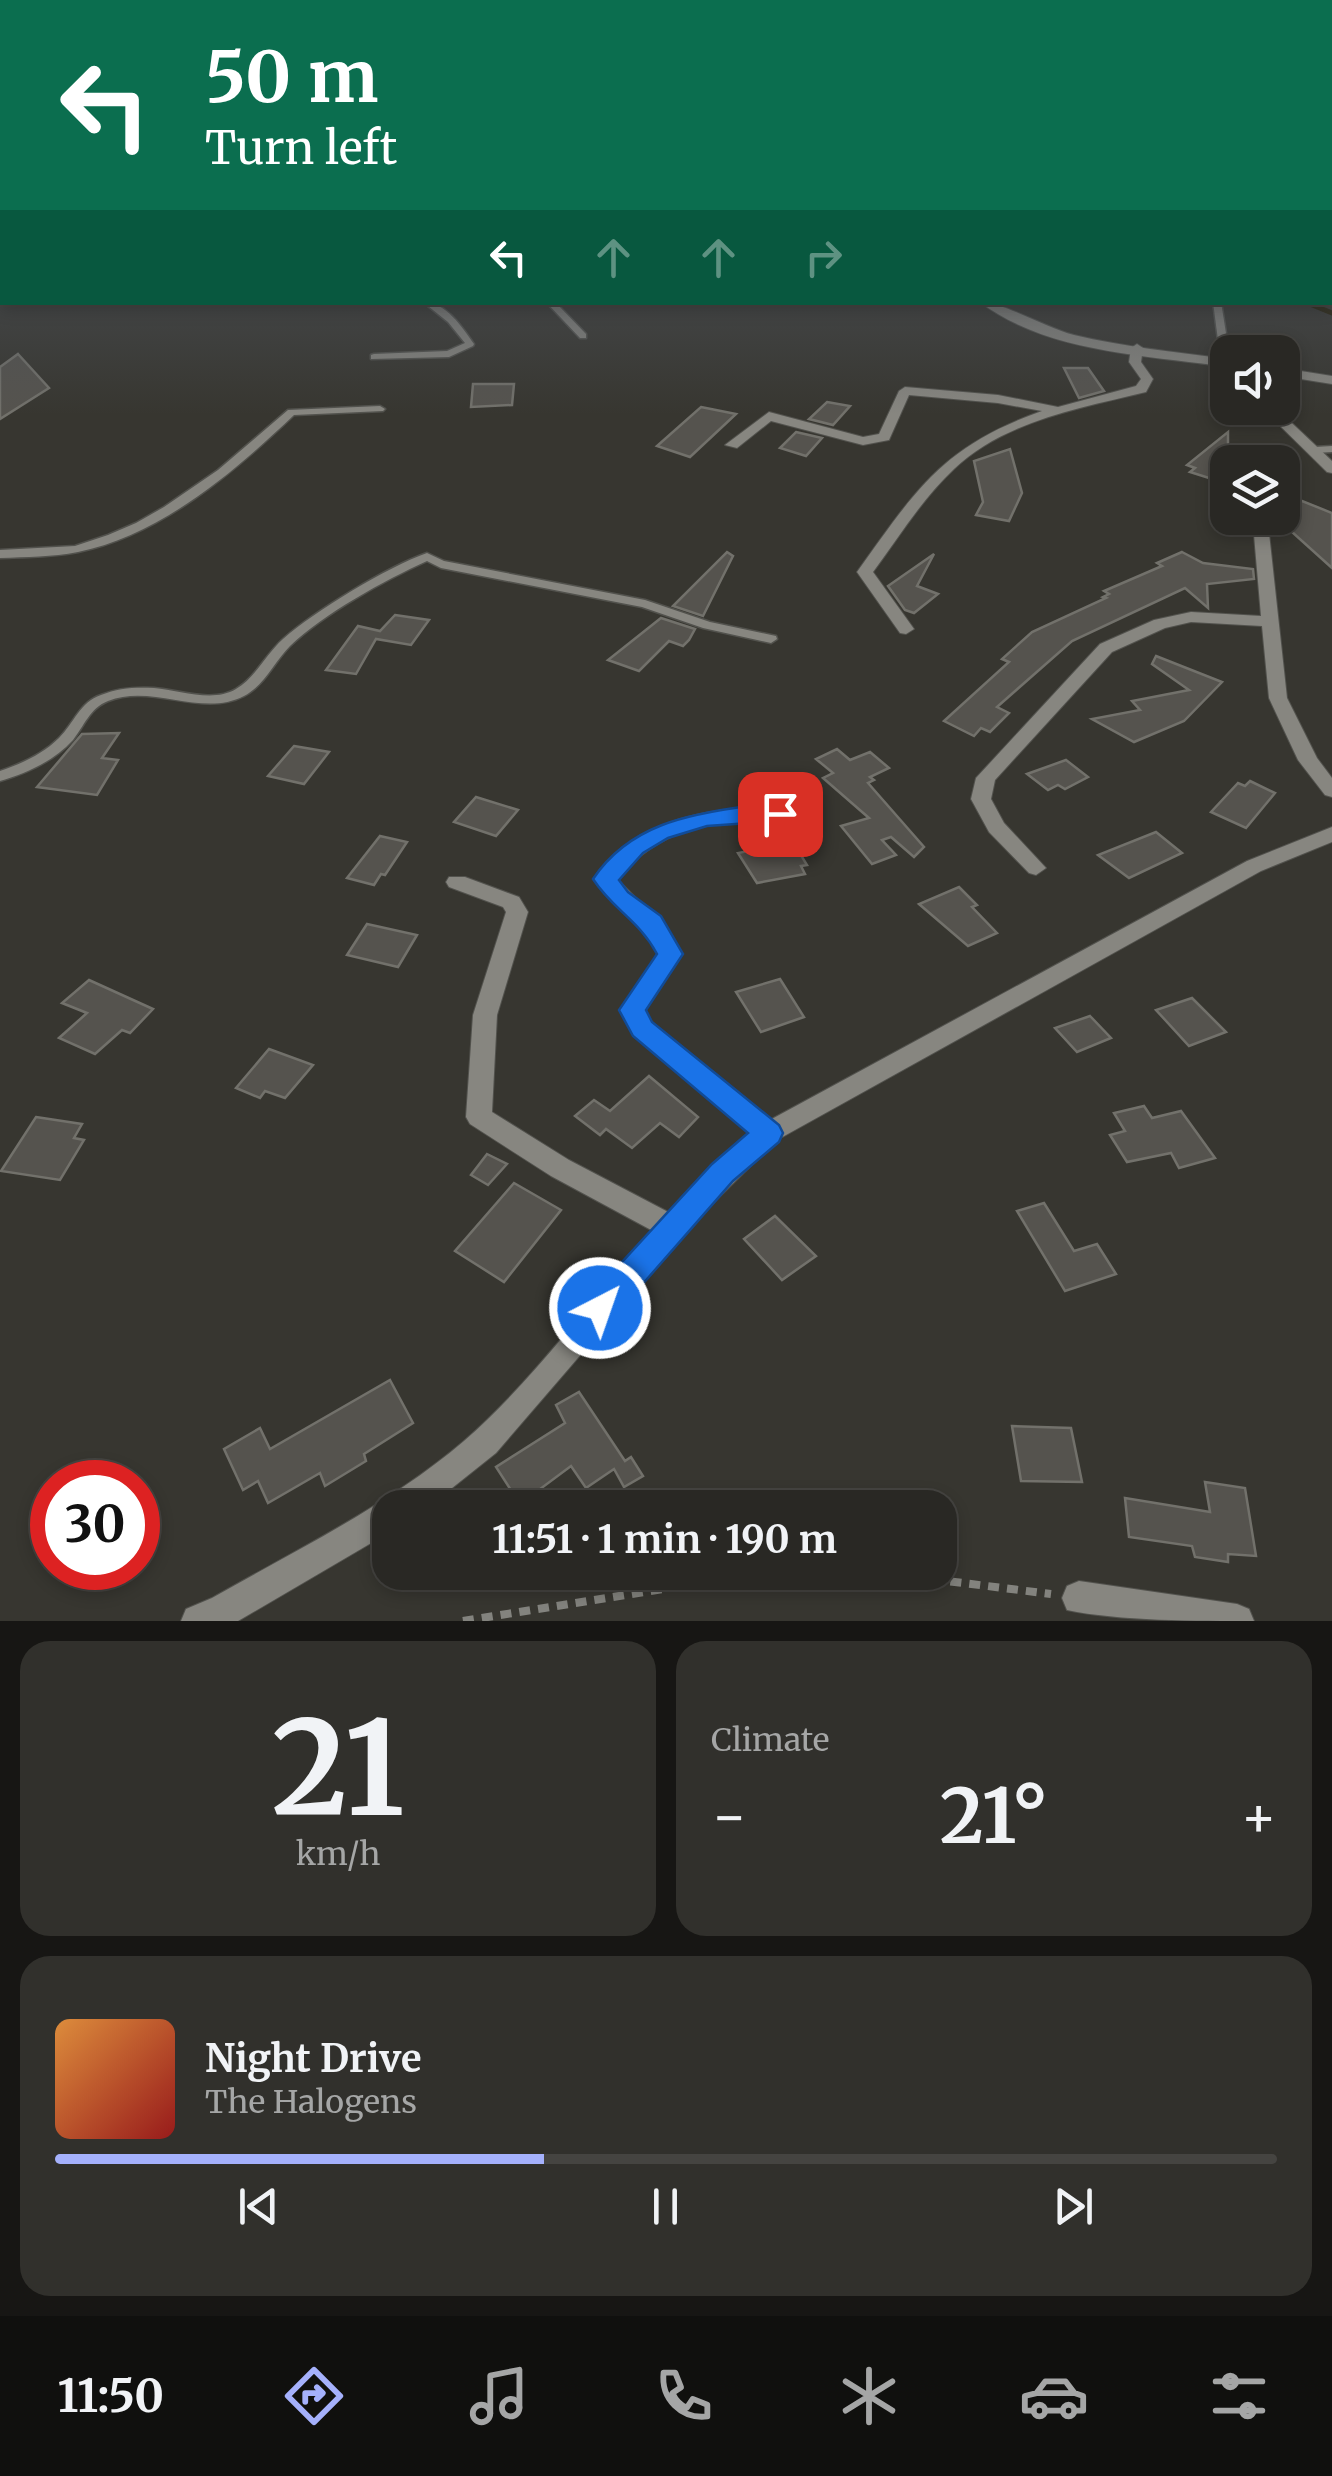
<!DOCTYPE html>
<html lang="en">
<head>
<meta charset="utf-8">
<style>
	:root { --surface:#292824; --page:#31302c; --text:#f1f3f6; --muted:#a5a6a6; --line:#454441; --accent:#a5b1fc }
	body { margin:0; font-family:Merriweather,serif; background:var(--page); color:var(--text); height:100vh; display:flex; flex-direction:column; font-size:38px; white-space:nowrap }
	* { box-sizing:border-box; margin:0 }
	p { font-size:32px; color:var(--muted) }
	.icon { flex:none; width:55px; height:55px; fill:none; stroke:currentColor; stroke-width:2; stroke-linecap:round; stroke-linejoin:round }
	.map { position:relative; height:1621px; overflow:hidden }
	.sheet { display:flex; flex-direction:column; gap:20px; padding:20px; background:#171614; flex:1 }
	.sheet>* { flex:none }
	.guide { position:absolute; left:0px; top:0px; width:1332px; height:305px; box-shadow:0 5px 15px #0003,0 0 0 2px var(--line); background:#0b6e4f; color:#fff; overflow:hidden }
	.controls { position:absolute; left:1210px; top:335px; display:grid; gap:20px }
	.controls a { display:grid; place-items:center; width:90px; height:90px; border-radius:20px; background:var(--surface); box-shadow:0 5px 15px #0003,0 0 0 2px var(--line); font-size:50px }
	.speed { position:absolute; left:30px; top:1460px; display:flex; gap:20px; font-size:50px; font-weight:700; text-align:center }
	.speed>* { display:grid; place-content:center; width:130px; height:130px; border-radius:50%; background:var(--surface); box-shadow:0 5px 15px #0003,0 0 0 2px var(--line); line-height:1 }
	.speed .limit { border:15px solid #d22; background:#fff; color:#111 }
	.pin { position:absolute; display:grid; place-items:center; width:85px; height:85px; color:#fff; margin:-42px; border-radius:20px; box-shadow:0 5px 15px #0006 }
	.me { position:absolute; width:110px; margin:-55px; rotate:41deg; stroke-linejoin:round; filter:drop-shadow(0 0 8px #0008) }
	.turn { display:flex; align-items:center; gap:35px; height:210px; padding:0 40px; font-size:45px }
	.turn .icon { width:130px; height:130px; stroke-width:2.5 }
	.turn b { display:block; font-size:70px; line-height:85px }
	.lanes { display:flex; align-items:center; height:95px; padding:0 40px; background:#0003; justify-content:center; gap:50px; direction:ltr }
	.lanes .off { opacity:.35 }
	.big { font-size:75px; font-weight:700; line-height:1.1 }
	.sheet .tile { flex:1; display:flex; flex-direction:column; justify-content:center; gap:15px; min-width:0; padding:0 35px; border-radius:30px; background:var(--page) }
	.sheet .dial { align-items:center; gap:0 }
	.dial b { font-size:130px; line-height:1 }
	.song { display:flex; align-items:center; gap:30px }
	.cover { width:120px; height:120px; border-radius:15px; background:linear-gradient(135deg,hsl(30 70% 55%),hsl(0 70% 35%)) }
	.played { height:10px; border-radius:5px; background:linear-gradient(90deg,var(--accent) 40%,var(--line) 40%) }
	.keys { display:flex; justify-content:space-around; direction:ltr }
	.heat { display:flex; justify-content:space-between; align-items:center; font-size:55px; direction:ltr }
	.sheet .tiles { flex:1; display:grid; gap:20px; grid-template-columns:1fr 1fr }
	.tile:last-child { grid-column:span 2 }
	.trip { position:absolute; left:372px; top:1490px; width:585px; height:100px; border-radius:30px; background:var(--surface); box-shadow:0 5px 15px #0003,0 0 0 2px var(--line); font-weight:700; line-height:100px; text-align:center }
	.menu { display:flex; height:160px; justify-content:space-around; align-items:center; background:#10100e; color:var(--muted) }
	.menu .icon { width:70px; height:70px }
	.menu .current { color:var(--accent) }
	.menu b { font-size:45px; color:var(--text) }
	.map>svg:first-child { display:block }
	.lines { fill:none; stroke-linecap:round; stroke-linejoin:round }
	.stream { stroke:#231c01; stroke-width:5 }
	.building { fill:#55534e; stroke:#72716b; stroke-width:2.5 }
	.service-casing { stroke:#52524d; stroke-width:3 }
	.minor-casing { stroke:#52524d; stroke-width:2 }
	.tertiary-casing { stroke:#52524d; stroke-width:2 }
	.path { stroke:#83837e; stroke-width:8; stroke-dasharray:11 8; stroke-linecap:butt }
	.service { fill:#878680; fill-rule:evenodd }
	.minor { fill:#878680; fill-rule:evenodd }
	.tertiary { fill:#878680; fill-rule:evenodd }
	.route { fill:#1a73e8; stroke:#114b97; stroke-width:2.5 }
</style>
</head>
<body>
<div class="map">
<svg width="1332" height="1621" viewBox="0 0 1332 1621">
	<rect width="100%" height="100%" fill="#373630"/>
	<g class="lines">
		<path class="stream" d="M1305,302L1332,313"/>
	</g>
	<g class="building">
		<path d="M18,354L49,388L0,419V367Z"/>
		<path d="M1064,368H1088L1104,391L1079,398Z"/>
		<path d="M473,384H514L512,405L471,407Z"/>
		<path d="M827,402L850,406L833,425L809,419Z"/>
		<path d="M701,407L736,414L690,457L657,446Z"/>
		<path d="M796,432L822,438L806,456L780,448Z"/>
		<path d="M1228,432V484L1190,472L1195,468L1187,465Z"/>
		<path d="M1010,449L1022,493L1009,521L976,515L983,502L974,461Z"/>
		<path d="M1282,493L1332,513V568L1282,523Z"/>
		<path d="M727,552L733,556L703,616L673,606Z"/>
		<path d="M1182,552L1203,563L1253,569L1254,579L1207,584L1208,608L1185,588L1072,641L997,707L1009,713L990,732L981,728L974,736L944,721L1009,662L1002,659L1032,632L1106,598L1103,597L1109,594L1104,591L1162,566L1157,563Z"/>
		<path d="M934,554L917,586L938,594L914,613L905,610L888,586Z"/>
		<path d="M395,615L429,620L411,645L376,639L356,674L326,670L358,626L380,631Z"/>
		<path d="M661,618L695,629L689,640L683,646L669,641L639,671L608,660Z"/>
		<path d="M1156,656L1222,682L1184,721L1134,742L1092,719L1140,710L1132,701L1189,690L1152,664Z"/>
		<path d="M119,733L102,758L118,760L97,795L37,787L82,734Z"/>
		<path d="M294,746L329,752L304,784L268,776Z"/>
		<path d="M837,749L850,760L870,752L889,768L870,777L874,780L868,783L924,847L914,857L891,837L882,840L896,855L872,864L841,826L869,818L823,778L833,773L816,759Z"/>
		<path d="M1066,760L1088,777L1065,789L1058,785L1048,790L1027,774Z"/>
		<path d="M1250,781L1275,793L1246,828L1211,812L1238,783L1245,786Z"/>
		<path d="M476,797L518,810L496,836L454,822Z"/>
		<path d="M1156,832L1182,853L1129,878L1098,855Z"/>
		<path d="M380,836L407,842L385,875L381,874L374,885L347,878Z"/>
		<path d="M793,842L807,865L801,866L805,874L757,883L738,853Z"/>
		<path d="M959,887L977,905L972,907L997,933L968,946L919,904Z"/>
		<path d="M367,924L417,935L398,967L347,955Z"/>
		<path d="M780,979L804,1017L761,1032L736,992Z"/>
		<path d="M89,980L153,1009L130,1033L122,1030L95,1054L59,1038L87,1013L62,1003Z"/>
		<path d="M1192,998L1226,1032L1189,1046L1156,1010Z"/>
		<path d="M1090,1016L1111,1038L1077,1052L1055,1028Z"/>
		<path d="M269,1049L313,1065L285,1098L265,1091L260,1098L236,1088Z"/>
		<path d="M649,1076L698,1117L679,1137L660,1123L632,1148L606,1129L600,1135L575,1116L594,1100L610,1111Z"/>
		<path d="M1144,1106L1152,1118L1181,1111L1215,1158L1179,1168L1171,1153L1127,1162L1110,1135L1125,1131L1114,1113Z"/>
		<path d="M36,1117L82,1124L74,1138L84,1140L60,1180L1,1171Z"/>
		<path d="M487,1154L507,1164L488,1185L471,1175Z"/>
		<path d="M514,1183L561,1210L504,1282L455,1251Z"/>
		<path d="M1044,1203L1074,1251L1097,1244L1116,1274L1065,1291L1017,1211Z"/>
		<path d="M775,1216L816,1256L782,1280L744,1239Z"/>
		<path d="M390,1380L413,1423L364,1454L366,1461L325,1486L320,1473L268,1503L258,1481L243,1490L224,1449L260,1428L270,1449Z"/>
		<path d="M579,1392L625,1461L631,1457L643,1476L624,1487L614,1469L586,1488L571,1466L520,1504L496,1467L565,1423L556,1405Z"/>
		<path d="M1012,1426L1071,1428L1082,1482L1021,1481Z"/>
		<path d="M1205,1482L1245,1488L1256,1556L1228,1554V1562L1195,1557L1192,1546L1129,1537L1125,1498L1210,1512Z"/>
	</g>
	<g class="lines">
		<g class="service-casing">
			<g id="service">
				<path d="M423,302C446,302 462,327 474,344L473,346L449,357L371,359V355L374,354L447,351L465,343L448,322Z"/>
				<path d="M546,302H555L586,334V338H580Z"/>
				<path d="M1213,302H1221L1229,352L1226,366L1221,363Z"/>
				<path d="M380,406L385,409L383,411L294,415C234,472 161,535 78,552C52,557 26,557 0,558V550L75,546L108,535L136,523L164,507L218,470L288,410Z"/>
				<path d="M1332,446V452L1315,453L1310,450L1315,447Z"/>
				<path d="M427,553L444,561L645,600L710,622L776,636L777,639L771,643L703,628L642,607L441,568L427,561C385,580 323,614 290,646C274,662 265,685 244,696C202,718 152,683 108,701C90,708 84,726 73,740C54,761 27,773 0,781V771C21,764 43,754 59,738C74,723 80,702 101,695C118,688 135,687 154,688C179,690 213,703 236,689C256,677 266,654 283,639C315,611 387,567 427,553Z"/>
			</g>
		</g>
		<g class="minor-casing">
			<g id="minor">
				<path d="M1137,344L1143,348L1141,362L1153,379L1146,392C1081,408 1004,421 954,469C922,499 899,537 873,572L914,629L906,634L900,633L857,572C916,490 942,446 1042,411L998,403L909,395L889,440L863,445L771,421L737,448L725,445L769,412L863,437L879,434L899,391L905,387L998,395L1058,407L1136,386L1141,379L1129,362L1131,348Z"/>
				<path d="M1262,408H1276L1332,461V473L1327,472Z"/>
				<path d="M1233,518H1249L1269,533L1287,698L1317,758L1332,778V797L1325,795L1298,760L1269,698L1262,626L1191,622L1165,628L1112,652L995,780L991,799L1004,823L1046,868L1036,875L1029,873L989,832L971,799L976,778L1100,644L1154,620L1191,612L1261,616L1254,535Z"/>
				<path d="M743,808L787,809L820,842L817,847H803L775,820C711,820 660,828 617,879L665,927L681,955L644,1011L650,1023L770,1120L1247,861L1332,827V842L1261,871L777,1140L702,1214L496,1453L427,1508H390V1532L238,1621H181L186,1609L212,1598C298,1549 389,1505 464,1441C535,1379 590,1300 653,1231L551,1176L470,1124L466,1117L473,1015L506,912L503,907L449,887L446,882L449,877H465L519,897L528,912L497,1015L492,1112L569,1160L670,1213L750,1133L634,1035L620,1010L658,954L649,938L594,879C629,828 685,813 743,808Z"/>
				<path d="M1079,1581L1237,1604L1249,1609L1254,1621C1198,1621 1118,1621 1067,1610L1062,1598L1067,1586Z"/>
			</g>
		</g>
		<g class="tertiary-casing">
			<g id="tertiary">
				<path d="M980,302C1003,302 1046,328 1074,335C1124,347 1176,352 1228,359V367C1147,355 1047,353 980,302Z"/>
				<path d="M1282,368L1332,376V384L1282,376Z"/>
			</g>
		</g>
		<g class="path">
			<path d="M875,1572L1051,1594"/>
			<path d="M463,1621L769,1572"/>
		</g>
		<use href="#service" class="service"/>
		<use href="#minor" class="minor"/>
		<use href="#tertiary" class="tertiary"/>
	</g>
	<linearGradient id="sky" x2="0" y2="1"><stop stop-color="#1e1e1a"/><stop offset="0.45" stop-color="#4d5259"/><stop offset="1" stop-color="#4d5259" stop-opacity="0"/></linearGradient>
	<rect width="1332" height="415" fill="url(#sky)"/>
	<path class="route" d="M748,806H780L792,814L780,821L707,826L668,838L643,853L619,880L628,892L661,916L683,954L646,1010L652,1022L779,1125L783,1133L779,1142L733,1181L612,1319L600,1323L589,1319L584,1308L589,1298L712,1164L748,1133L633,1036L619,1010L657,954C639,920 613,910 593,879C629,825 688,814 748,806Z"/>
</svg>
<div class="controls">
<a><svg class="icon" aria-label="sound" viewBox="0 0 24 24"><path d="M4 9h4l5-4v14l-5-4H4zM17 9q2 3 0 6"/></svg></a>
<a><svg class="icon" aria-label="layers" viewBox="0 0 24 24"><path d="M12 4l9 5-9 5-9-5zM3 14l9 5 9-5"/></svg></a>
</div>
<div class="speed"><div class="limit">30</div></div>
<div class="pin" style="left:780px;top:814px;background:#d93025"><svg class="icon" aria-label="arrive" viewBox="0 0 24 24"><path d="M6 21V4h12l-3 4 3 4H6"/></svg></div>
<svg class="me" style="left:600px;top:1308px" viewBox="-20 -20 40 40"><circle r="17" fill="#1a73e8" stroke="#fff" stroke-width="3"/><path d="M0-11L8 9 0 5-8 9z" fill="#fff"/></svg>
<div class="trip">11:51 · 1 min · 190 m</div>
<div class="guide">
<div class="turn"><svg class="icon" aria-label="left" viewBox="0 0 24 24"><path d="M17 20v-9H6M10 6l-5 5 5 5"/></svg><div><b>50 m</b>Turn left</div></div>
<div class="lanes"><svg class="icon" aria-label="left" viewBox="0 0 24 24"><path d="M17 20v-9H6M10 6l-5 5 5 5"/></svg><svg class="icon off" aria-label="ahead" viewBox="0 0 24 24"><path d="M12 20V5M6 11l6-6 6 6"/></svg><svg class="icon off" aria-label="ahead" viewBox="0 0 24 24"><path d="M12 20V5M6 11l6-6 6 6"/></svg><svg class="icon off" aria-label="right" viewBox="0 0 24 24"><path d="M7 20v-9h11M14 6l5 5-5 5"/></svg></div>
</div>
</div>
<section class="sheet">
<div class="tiles">
<div class="tile dial"><b>21</b><p>km/h</p></div>
<div class="tile"><p>Climate</p>
<div class="heat"><a>−</a><b class="big">21°</b><a>+</a></div>
</div>
<div class="tile">
<div class="song"><i class="cover"></i><div><b>Night Drive</b><p>The Halogens</p></div></div>
<div class="played"></div>
<div class="keys"><svg class="icon" aria-label="previous" viewBox="0 0 24 24"><path d="M18 5L8 12l10 7zM5 5v14"/></svg><svg class="icon" aria-label="pause" viewBox="0 0 24 24"><path d="M8 5v14M16 5v14"/></svg><svg class="icon" aria-label="next" viewBox="0 0 24 24"><path d="M6 5l10 7-10 7zM19 5v14"/></svg></div>
</div>
</div>
</section>
<nav class="menu">
<b>11:50</b>
<svg class="icon current" aria-label="directions" viewBox="0 0 24 24"><path d="M12 3l9 9-9 9-9-9zM9 14v-3h6M13 9l2 2-2 2"/></svg>
<svg class="icon" aria-label="music" viewBox="0 0 24 24"><path d="M9 18V5l10-2v13"/><circle cx="6" cy="18" r="3"/><circle cx="16" cy="16" r="3"/></svg>
<svg class="icon" aria-label="phone" viewBox="0 0 24 24"><path d="M5 4h4l2 5-3 2q2 4 5 5l2-3 5 2v4C11 20 4 13 5 4z"/></svg>
<svg class="icon" aria-label="climate" viewBox="0 0 24 24"><path d="M12 3v18M4 7l16 10M4 17L20 7"/></svg>
<svg class="icon" aria-label="car" viewBox="0 0 24 24"><path d="M5 17H2v-5l4-1 3-4h7l3 4 3 1v5h-3M9 17h6M6 11h13"/><circle cx="7" cy="17" r="2"/><circle cx="17" cy="17" r="2"/></svg>
<svg class="icon" aria-label="filters" viewBox="0 0 24 24"><path d="M4 7h16M4 17h16"/><circle cx="9" cy="7" r="2"/><circle cx="15" cy="17" r="2"/></svg>
</nav>
</body>
</html>
